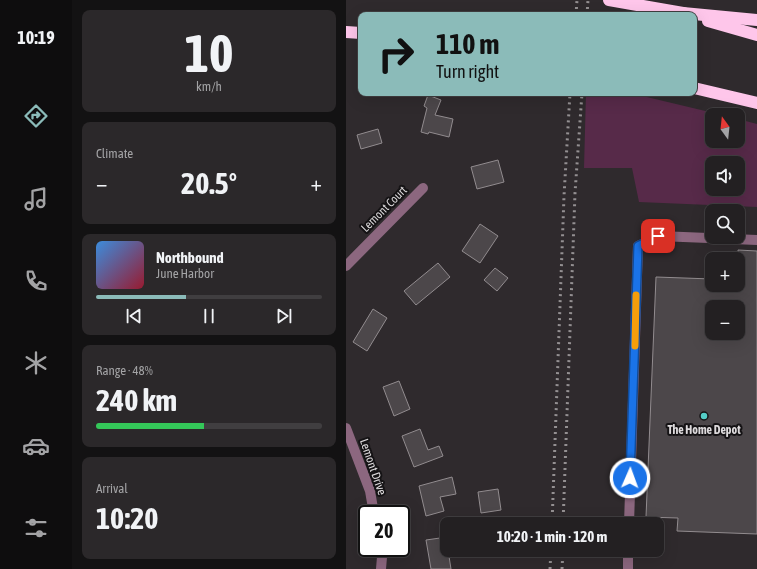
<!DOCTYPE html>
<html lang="en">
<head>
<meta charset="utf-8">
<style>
	:root { --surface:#232022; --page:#2b282a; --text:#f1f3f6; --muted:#a3a3a5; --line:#403e40; --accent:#8bbbb9 }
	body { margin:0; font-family:"Asap Condensed",sans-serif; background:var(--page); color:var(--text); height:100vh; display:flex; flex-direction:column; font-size:15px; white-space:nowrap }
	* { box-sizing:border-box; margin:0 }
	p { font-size:13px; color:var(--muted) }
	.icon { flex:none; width:22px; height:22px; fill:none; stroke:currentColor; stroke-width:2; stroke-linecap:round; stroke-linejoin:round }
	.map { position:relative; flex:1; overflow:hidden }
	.details { display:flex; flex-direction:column; gap:10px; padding:10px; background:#131213; width:274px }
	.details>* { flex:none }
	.top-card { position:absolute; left:12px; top:12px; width:339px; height:84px; border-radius:8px; box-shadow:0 4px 16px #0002,0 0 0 1px var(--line); background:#8bbbb9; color:#111; overflow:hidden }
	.needle { width:26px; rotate:345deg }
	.tools { position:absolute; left:359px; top:108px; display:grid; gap:8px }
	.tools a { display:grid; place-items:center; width:40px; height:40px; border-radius:8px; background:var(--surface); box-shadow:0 4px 16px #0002,0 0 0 1px var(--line); font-size:20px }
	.speed { position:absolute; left:12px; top:505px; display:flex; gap:8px; font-size:20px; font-weight:700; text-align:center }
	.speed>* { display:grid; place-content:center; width:52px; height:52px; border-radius:50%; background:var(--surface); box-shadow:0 4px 16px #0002,0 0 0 1px var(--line); line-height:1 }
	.speed .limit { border:2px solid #111; border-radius:6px; background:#fff; color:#111 }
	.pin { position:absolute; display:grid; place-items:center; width:34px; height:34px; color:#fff; margin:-17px; border-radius:8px; box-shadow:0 2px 6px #0006 }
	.me { position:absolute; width:44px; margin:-22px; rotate:2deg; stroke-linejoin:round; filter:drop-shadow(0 0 3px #0008) }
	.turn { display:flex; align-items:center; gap:14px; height:84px; padding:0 12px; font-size:18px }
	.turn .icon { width:52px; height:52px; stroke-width:2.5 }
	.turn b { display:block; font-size:28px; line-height:34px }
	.big { font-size:30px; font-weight:700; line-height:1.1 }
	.details .widget { flex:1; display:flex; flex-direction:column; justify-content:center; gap:6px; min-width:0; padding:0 14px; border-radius:8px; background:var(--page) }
	.details .dial { align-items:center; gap:0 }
	.dial b { font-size:52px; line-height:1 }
	.song { display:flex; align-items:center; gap:12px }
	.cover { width:48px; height:48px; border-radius:6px; background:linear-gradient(135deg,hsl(210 70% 55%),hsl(350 70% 35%)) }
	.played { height:4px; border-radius:2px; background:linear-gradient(90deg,var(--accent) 40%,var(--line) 40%) }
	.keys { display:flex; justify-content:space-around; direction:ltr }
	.heat { display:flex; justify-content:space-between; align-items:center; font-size:22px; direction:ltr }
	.charge { height:6px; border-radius:3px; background:linear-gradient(90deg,#34c759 48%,var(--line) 0) }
	.trip { position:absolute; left:94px; top:517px; width:224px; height:40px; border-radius:8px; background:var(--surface); box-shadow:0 4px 16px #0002,0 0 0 1px var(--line); font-weight:700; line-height:40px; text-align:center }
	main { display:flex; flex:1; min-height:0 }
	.tabs { display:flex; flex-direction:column; width:72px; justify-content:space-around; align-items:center; background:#0e0d0e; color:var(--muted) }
	.tabs .icon { width:28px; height:28px }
	.tabs .active { color:var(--accent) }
	.tabs b { font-size:18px; color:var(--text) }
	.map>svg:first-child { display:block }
	.green { fill:#572a49; fill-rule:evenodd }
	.building { fill:#4c474a; stroke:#928c8f; fill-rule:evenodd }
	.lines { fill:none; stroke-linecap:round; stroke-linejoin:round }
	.minor { stroke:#8c677f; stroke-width:10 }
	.highway { stroke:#fec6ea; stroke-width:12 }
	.rail { stroke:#949092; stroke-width:3; stroke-dasharray:2 4; stroke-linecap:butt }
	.route-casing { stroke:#114b97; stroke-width:10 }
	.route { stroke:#1a73e8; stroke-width:7 }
	.slow { stroke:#f59e0b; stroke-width:7 }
	.poi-dot { fill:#54cdc7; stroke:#151315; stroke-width:1.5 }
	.labels { text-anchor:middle; stroke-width:4; stroke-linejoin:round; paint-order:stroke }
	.street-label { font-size:12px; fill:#dddadc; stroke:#151315 }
	.poi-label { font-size:12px; font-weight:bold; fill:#dddadc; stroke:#151315 }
</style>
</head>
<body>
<main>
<nav class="tabs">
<b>10:19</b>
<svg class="icon active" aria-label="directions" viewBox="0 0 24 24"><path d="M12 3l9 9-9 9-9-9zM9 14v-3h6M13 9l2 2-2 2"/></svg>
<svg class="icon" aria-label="music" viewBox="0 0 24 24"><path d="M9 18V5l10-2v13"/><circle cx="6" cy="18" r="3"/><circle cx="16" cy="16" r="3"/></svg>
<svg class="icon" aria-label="phone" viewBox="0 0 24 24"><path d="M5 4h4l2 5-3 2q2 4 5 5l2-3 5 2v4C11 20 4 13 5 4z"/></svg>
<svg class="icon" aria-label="climate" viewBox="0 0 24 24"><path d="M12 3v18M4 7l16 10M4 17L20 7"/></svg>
<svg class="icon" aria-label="car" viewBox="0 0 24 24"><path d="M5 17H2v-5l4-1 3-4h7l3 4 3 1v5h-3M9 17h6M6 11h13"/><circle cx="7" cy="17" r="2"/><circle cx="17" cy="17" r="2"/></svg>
<svg class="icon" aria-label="filters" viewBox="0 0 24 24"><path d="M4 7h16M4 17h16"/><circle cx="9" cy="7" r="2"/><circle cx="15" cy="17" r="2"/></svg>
</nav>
<section class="details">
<div class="widget dial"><b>10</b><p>km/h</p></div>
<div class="widget"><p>Climate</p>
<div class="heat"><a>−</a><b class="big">20.5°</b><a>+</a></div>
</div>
<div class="widget">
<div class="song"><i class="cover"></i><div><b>Northbound</b><p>June Harbor</p></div></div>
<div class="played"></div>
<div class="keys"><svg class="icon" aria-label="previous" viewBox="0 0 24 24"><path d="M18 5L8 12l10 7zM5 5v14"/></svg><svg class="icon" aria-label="pause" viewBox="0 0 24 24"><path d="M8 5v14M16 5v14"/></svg><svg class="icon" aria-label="next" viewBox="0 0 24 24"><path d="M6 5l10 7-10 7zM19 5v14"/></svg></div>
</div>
<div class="widget"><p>Range · 48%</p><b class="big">240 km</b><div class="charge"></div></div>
<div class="widget"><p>Arrival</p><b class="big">10:20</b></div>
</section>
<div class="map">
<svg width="411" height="569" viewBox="0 0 411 569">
	<rect width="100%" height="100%" fill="#2f2a2d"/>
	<path class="green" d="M240,93H284L376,115H366V141H392V119L411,124V207L293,202L286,168H238ZM366,163H392V189H366Z"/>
	<g class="building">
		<path d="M82,95L95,100L89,115L107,119L103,137L83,132L82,134L75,132L81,108L78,106Z"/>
		<path d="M32,129L36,143L15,149L11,135Z"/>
		<path d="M152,160L158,182L131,189L125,167Z"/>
		<path d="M134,224L152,236L134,263L116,251Z"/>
		<path d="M392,250L411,251V534L331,531L332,518L300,517L310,277L366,279V285H392ZM366,307H392V333H366Z"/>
		<path d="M92,263L104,277L70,305L58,291Z"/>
		<path d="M149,268L162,278L151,291L138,280Z"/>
		<path d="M27,309L41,318L21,351L7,342Z"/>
		<path d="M53,381L64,409L48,416L37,387Z"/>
		<path d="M74,429L82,450L93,446L97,456L68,467L56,436Z"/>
		<path d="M106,477L110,494L94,497L98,511L80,516L73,486Z"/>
		<path d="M152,489L155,510L135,513L132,492Z"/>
		<path d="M101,537V550H102L105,569H85L80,540Z"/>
	</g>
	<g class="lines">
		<g class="minor">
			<path d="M0,266L77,188"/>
			<path d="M0,428L24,491L28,514"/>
			<path d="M283,524L292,246L313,236L411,240"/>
			<path d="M34,548L36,557L35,569"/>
			<path d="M282,569V550"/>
		</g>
		<g class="highway">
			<path d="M263,0L337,13L343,15"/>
			<path d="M337,13L411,20"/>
			<path d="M362,21L411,35"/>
			<path d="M0,32L15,33"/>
			<path d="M348,88L411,103"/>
		</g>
		<g class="rail">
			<path d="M230,15L231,0"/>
			<path d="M241,15L242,0"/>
			<path d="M206,524L218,196L224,93"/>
			<path d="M217,524L229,193L236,93"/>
			<path d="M204,569L205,550"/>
			<path d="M216,569L217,550"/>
		</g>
	</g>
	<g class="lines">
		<g class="route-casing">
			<path id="route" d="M284,478L292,246L312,236"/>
		</g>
		<use href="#route" class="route"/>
		<path class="slow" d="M289,346L290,295"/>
	</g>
	<circle class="poi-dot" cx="358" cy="416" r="4"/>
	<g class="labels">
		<g class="street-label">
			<text transform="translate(38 209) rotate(-45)" y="4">Lemont Court</text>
			<text transform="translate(27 467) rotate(71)" y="4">Lemont Drive</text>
		</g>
		<g class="poi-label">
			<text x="358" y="434">The Home Depot</text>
		</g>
	</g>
</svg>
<div class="tools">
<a><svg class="needle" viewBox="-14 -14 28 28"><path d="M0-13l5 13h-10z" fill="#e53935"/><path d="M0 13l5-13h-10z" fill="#a3a3a5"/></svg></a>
<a><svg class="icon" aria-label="sound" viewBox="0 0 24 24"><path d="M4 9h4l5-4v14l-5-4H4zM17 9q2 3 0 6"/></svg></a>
<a><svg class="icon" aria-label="search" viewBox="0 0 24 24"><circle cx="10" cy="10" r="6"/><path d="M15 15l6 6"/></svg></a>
<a>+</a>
<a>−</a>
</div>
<div class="speed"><div class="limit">20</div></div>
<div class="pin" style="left:312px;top:236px;background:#d93025"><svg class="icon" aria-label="arrive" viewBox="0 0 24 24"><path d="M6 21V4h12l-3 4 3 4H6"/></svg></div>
<svg class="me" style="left:284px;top:478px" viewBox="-20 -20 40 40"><circle r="17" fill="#1a73e8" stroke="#fff" stroke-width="3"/><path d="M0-11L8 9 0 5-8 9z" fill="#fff"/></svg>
<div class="trip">10:20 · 1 min · 120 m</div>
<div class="top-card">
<div class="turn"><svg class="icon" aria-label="right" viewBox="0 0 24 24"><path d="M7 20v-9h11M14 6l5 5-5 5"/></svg><div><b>110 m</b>Turn right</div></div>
</div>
</div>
</main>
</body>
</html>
